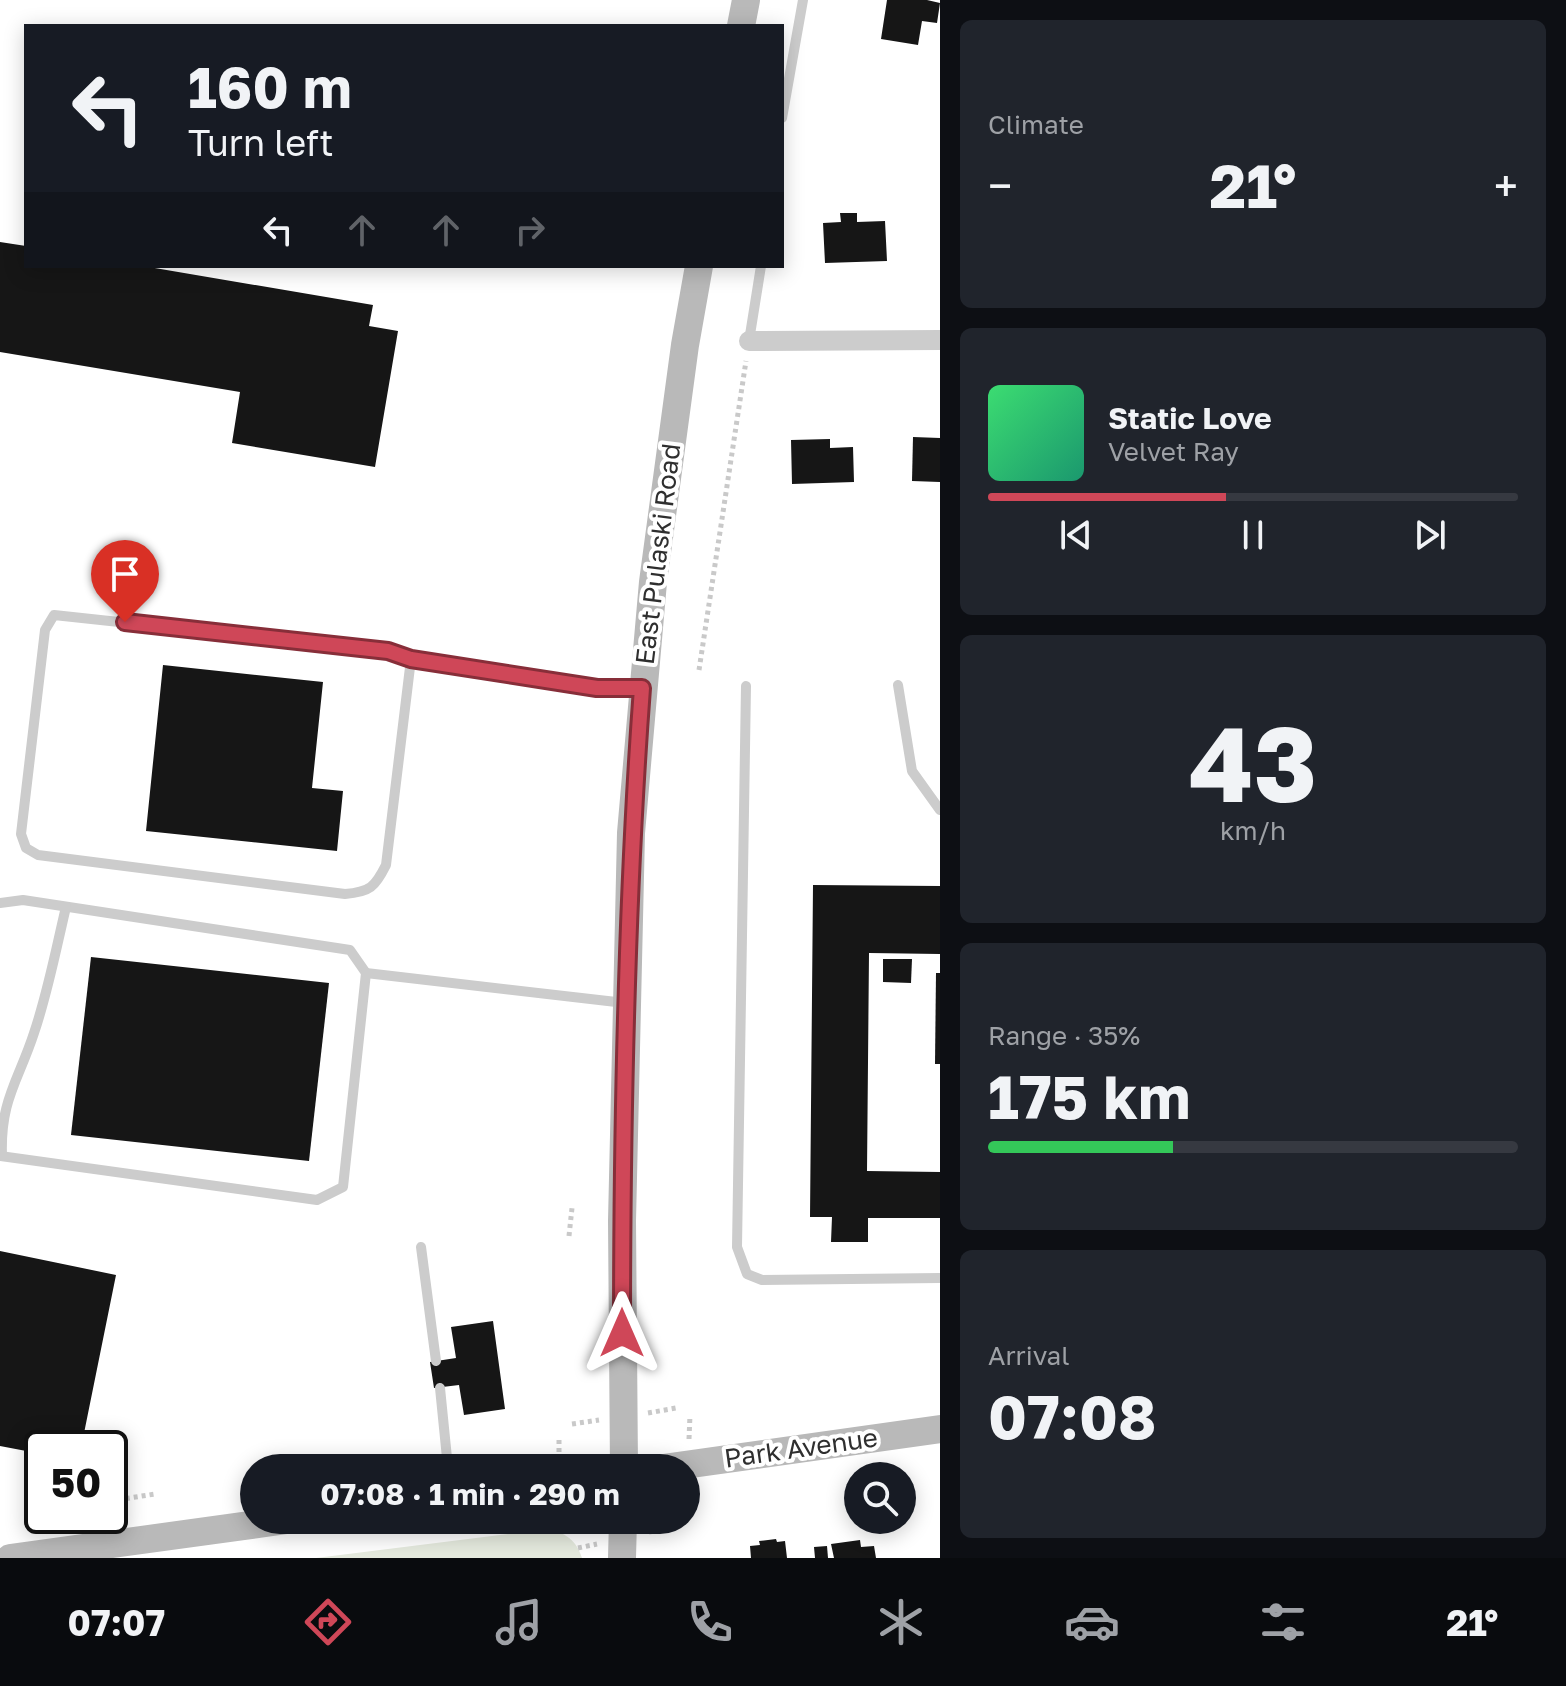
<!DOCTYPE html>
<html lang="en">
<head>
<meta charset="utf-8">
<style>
	:root { --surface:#171b24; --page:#20242c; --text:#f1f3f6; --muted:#9ea1a6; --line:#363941; --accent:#cf4758 }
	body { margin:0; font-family:"Golos Text",sans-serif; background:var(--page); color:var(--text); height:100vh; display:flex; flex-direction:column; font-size:30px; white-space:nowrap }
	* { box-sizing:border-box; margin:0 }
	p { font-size:26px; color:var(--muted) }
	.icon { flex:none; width:44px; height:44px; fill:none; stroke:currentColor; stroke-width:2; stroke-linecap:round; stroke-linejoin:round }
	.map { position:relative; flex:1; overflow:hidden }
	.drawer { display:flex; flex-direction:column; gap:20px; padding:20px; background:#0d0f14; width:626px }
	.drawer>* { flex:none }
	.top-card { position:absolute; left:24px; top:24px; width:760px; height:244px; border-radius:0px; box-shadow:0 4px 20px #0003; background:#171b24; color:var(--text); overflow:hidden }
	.buttons { position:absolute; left:844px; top:1462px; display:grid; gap:16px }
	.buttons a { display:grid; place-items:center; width:72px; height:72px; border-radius:50%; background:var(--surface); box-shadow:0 4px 20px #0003; font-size:40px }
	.speed { position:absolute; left:24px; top:1430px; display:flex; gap:16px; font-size:40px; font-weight:700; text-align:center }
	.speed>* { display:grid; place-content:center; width:104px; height:104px; border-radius:50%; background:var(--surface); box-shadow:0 4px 20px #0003; line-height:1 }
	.speed .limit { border:4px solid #111; border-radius:12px; background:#fff; color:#111 }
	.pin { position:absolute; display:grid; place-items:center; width:68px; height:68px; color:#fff; margin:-82px -34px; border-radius:50% 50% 50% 0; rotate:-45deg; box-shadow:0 0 8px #0007 }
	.pin .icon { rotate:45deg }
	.me { position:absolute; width:88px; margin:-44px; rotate:0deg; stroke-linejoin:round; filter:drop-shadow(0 0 6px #0008) }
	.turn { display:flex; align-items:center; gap:28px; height:168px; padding:0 32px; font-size:36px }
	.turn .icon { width:104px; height:104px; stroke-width:2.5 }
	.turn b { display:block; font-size:56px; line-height:68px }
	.lanes { display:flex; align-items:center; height:76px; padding:0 32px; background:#0003; justify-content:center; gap:40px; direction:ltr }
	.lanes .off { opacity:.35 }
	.big { font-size:60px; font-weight:700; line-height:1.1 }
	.drawer .tile { flex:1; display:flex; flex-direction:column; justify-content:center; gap:12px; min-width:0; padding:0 28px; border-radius:12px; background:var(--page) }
	.drawer .dial { align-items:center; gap:0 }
	.dial b { font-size:104px; line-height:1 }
	.song { display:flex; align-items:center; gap:24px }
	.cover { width:96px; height:96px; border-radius:12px; background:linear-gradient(135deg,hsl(140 70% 55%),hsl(160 70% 35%)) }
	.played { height:8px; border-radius:4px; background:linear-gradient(90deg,var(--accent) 45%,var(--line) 45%) }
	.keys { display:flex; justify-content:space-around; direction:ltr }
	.heat { display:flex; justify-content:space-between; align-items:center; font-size:44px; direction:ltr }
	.charge { height:12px; border-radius:6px; background:linear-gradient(90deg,#34c759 35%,var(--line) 0) }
	.trip { position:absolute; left:240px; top:1454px; width:460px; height:80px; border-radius:40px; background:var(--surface); box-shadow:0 4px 20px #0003; font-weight:700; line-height:80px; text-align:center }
	.menu { display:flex; height:128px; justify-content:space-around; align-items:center; background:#090b0e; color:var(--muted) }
	.menu .icon { width:56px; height:56px }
	.menu .selected { color:var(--accent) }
	.menu b { font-size:36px; color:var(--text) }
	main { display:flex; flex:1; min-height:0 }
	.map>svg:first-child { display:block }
	.green { fill:#e5eade }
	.building { fill:#161616 }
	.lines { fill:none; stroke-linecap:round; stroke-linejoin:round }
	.path { stroke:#c9c9c9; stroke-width:5; stroke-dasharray:4 4; stroke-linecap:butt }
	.service { stroke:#ccc; stroke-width:10 }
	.minor { stroke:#ccc; stroke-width:20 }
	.secondary { stroke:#b9b9b9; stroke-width:28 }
	.route-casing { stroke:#872e39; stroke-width:20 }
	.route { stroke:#cf4758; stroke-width:14 }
	.labels { text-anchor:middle; stroke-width:8; stroke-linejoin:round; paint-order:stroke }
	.street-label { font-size:26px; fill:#2f2f2f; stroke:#fff }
</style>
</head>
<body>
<main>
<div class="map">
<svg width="940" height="1558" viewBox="0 0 940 1558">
	<rect width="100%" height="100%" fill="#fff"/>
	<path class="green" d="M540,1530C562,1530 575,1537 582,1558H316Z"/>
	<g class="building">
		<path d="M887,0H927L940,3L937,23L922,21L918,45L881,39Z"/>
		<path d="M840,213H857V222L885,221L887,261L825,263L823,223L841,222Z"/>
		<path d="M0,242L26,246V266H143L373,305L369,326L398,331L375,467L232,443L240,392L0,352Z"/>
		<path d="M913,437L940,438V482L912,481Z"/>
		<path d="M830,439V448L853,447L854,482L792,484L791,440Z"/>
		<path d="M163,665L323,682L312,788L343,791L337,851L146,831Z"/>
		<path d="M813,885L940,886V954L869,953L867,1171L940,1172V1218H868V1242H831L832,1217H810Z"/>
		<path d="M91,957L329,983L309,1161L71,1135Z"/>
		<path d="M883,959H912L911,983L883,982Z"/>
		<path d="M936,973H940V1064H935Z"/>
		<path d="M0,1251L116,1275L81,1448H42V1454L0,1446Z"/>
		<path d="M493,1321L505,1409L464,1415L459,1385L434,1388L430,1362L456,1358L451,1327Z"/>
		<path d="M776,1539L777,1542L785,1541L787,1558H751L750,1546L760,1545L759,1541Z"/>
		<path d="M860,1540L861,1547L874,1546L876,1558H834L831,1544Z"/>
		<path d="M827,1546L828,1558H815L814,1547Z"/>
	</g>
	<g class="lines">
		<g class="path">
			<path d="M699,670L746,361"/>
			<path d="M569,1236L572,1208"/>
			<path d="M648,1413L676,1408"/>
			<path d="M572,1424L599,1420"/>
			<path d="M689,1439L690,1415"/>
			<path d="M559,1468V1440"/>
			<path d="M110,1501L155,1494"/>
			<path d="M649,1532L669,1528"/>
			<path d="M559,1533V1520"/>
			<path d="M578,1548L597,1544"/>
		</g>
		<g class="service">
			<path d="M782,118L803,0"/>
			<path d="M749,341L761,266"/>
			<path d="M411,659L386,865C375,887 370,892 345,894L38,855L26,848L21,834L45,630L54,615L388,651L411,659L597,688H640"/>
			<path d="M898,685L912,771L940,810"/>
			<path d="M746,686L737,1247L747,1274L762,1280L940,1278"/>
			<path d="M0,903L23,900L350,950L366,973L343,1187L317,1200L0,1156"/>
			<path d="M366,973L625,1003"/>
			<path d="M2,1156C0,1100 18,1082 34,1033C48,992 56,949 66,907"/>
			<path d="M421,1247L436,1361"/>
			<path d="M440,1388L448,1468"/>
		</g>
		<path class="minor" d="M749,341L940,340"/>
		<g class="secondary">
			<path d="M741,26L746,0"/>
			<path d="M624,1468L622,1221L631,833L653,582L685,345L699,266"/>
			<path d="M663,1468L940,1429"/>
			<path d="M10,1558L287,1520"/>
			<path d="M622,1558L623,1520"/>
		</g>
	</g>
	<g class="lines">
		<g class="route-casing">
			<path id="route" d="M125,622L388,651L411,659L597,688H642C626,903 622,1118 622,1333"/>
		</g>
		<use href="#route" class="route"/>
	</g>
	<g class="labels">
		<g class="street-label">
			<text transform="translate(658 554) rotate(-83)" y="9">East Pulaski Road</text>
			<text transform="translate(801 1448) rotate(-8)" y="9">Park Avenue</text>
		</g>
	</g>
</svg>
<div class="buttons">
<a><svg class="icon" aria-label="search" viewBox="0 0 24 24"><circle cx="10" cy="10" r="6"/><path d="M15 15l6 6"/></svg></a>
</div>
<div class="speed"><div class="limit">50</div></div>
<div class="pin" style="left:125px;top:622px;background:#d93025"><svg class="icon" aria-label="arrive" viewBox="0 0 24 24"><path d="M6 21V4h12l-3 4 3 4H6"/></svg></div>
<svg class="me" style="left:622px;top:1333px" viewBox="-20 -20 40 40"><path d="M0-17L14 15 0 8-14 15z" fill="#cf4758" stroke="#fff" stroke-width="4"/></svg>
<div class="trip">07:08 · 1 min · 290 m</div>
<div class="top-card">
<div class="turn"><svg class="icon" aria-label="left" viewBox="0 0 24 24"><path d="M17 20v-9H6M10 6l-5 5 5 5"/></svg><div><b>160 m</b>Turn left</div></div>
<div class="lanes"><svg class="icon" aria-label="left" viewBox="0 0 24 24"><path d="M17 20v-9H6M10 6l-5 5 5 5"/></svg><svg class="icon off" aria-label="ahead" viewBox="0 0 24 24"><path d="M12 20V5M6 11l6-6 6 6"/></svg><svg class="icon off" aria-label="ahead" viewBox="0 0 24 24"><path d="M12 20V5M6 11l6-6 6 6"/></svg><svg class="icon off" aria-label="right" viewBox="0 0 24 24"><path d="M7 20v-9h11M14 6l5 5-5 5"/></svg></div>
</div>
</div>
<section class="drawer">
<div class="tile"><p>Climate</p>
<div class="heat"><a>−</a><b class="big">21°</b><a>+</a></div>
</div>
<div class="tile">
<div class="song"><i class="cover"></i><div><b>Static Love</b><p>Velvet Ray</p></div></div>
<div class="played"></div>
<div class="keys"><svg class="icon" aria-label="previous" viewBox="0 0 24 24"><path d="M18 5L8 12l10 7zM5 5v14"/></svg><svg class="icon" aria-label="pause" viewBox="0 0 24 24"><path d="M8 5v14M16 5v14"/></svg><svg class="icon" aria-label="next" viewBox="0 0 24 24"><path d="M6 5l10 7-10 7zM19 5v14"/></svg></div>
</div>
<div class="tile dial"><b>43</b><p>km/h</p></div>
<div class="tile"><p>Range · 35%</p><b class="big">175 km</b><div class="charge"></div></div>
<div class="tile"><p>Arrival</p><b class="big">07:08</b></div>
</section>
</main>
<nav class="menu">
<b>07:07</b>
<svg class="icon selected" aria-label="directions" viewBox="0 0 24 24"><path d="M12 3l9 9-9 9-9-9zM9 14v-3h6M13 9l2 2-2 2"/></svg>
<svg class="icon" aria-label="music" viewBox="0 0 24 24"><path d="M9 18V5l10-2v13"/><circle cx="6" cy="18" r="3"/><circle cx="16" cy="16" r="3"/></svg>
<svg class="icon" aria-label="phone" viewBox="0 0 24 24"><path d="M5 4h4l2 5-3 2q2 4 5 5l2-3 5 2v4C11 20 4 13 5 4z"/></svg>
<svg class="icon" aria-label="climate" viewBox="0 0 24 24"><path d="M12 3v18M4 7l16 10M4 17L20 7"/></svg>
<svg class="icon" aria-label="car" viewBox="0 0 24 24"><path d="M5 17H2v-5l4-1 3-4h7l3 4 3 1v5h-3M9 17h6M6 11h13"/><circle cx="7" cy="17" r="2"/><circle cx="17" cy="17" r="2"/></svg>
<svg class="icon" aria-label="filters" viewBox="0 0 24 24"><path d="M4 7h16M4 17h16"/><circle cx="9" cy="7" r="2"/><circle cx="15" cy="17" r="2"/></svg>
<b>21°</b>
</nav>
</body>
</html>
